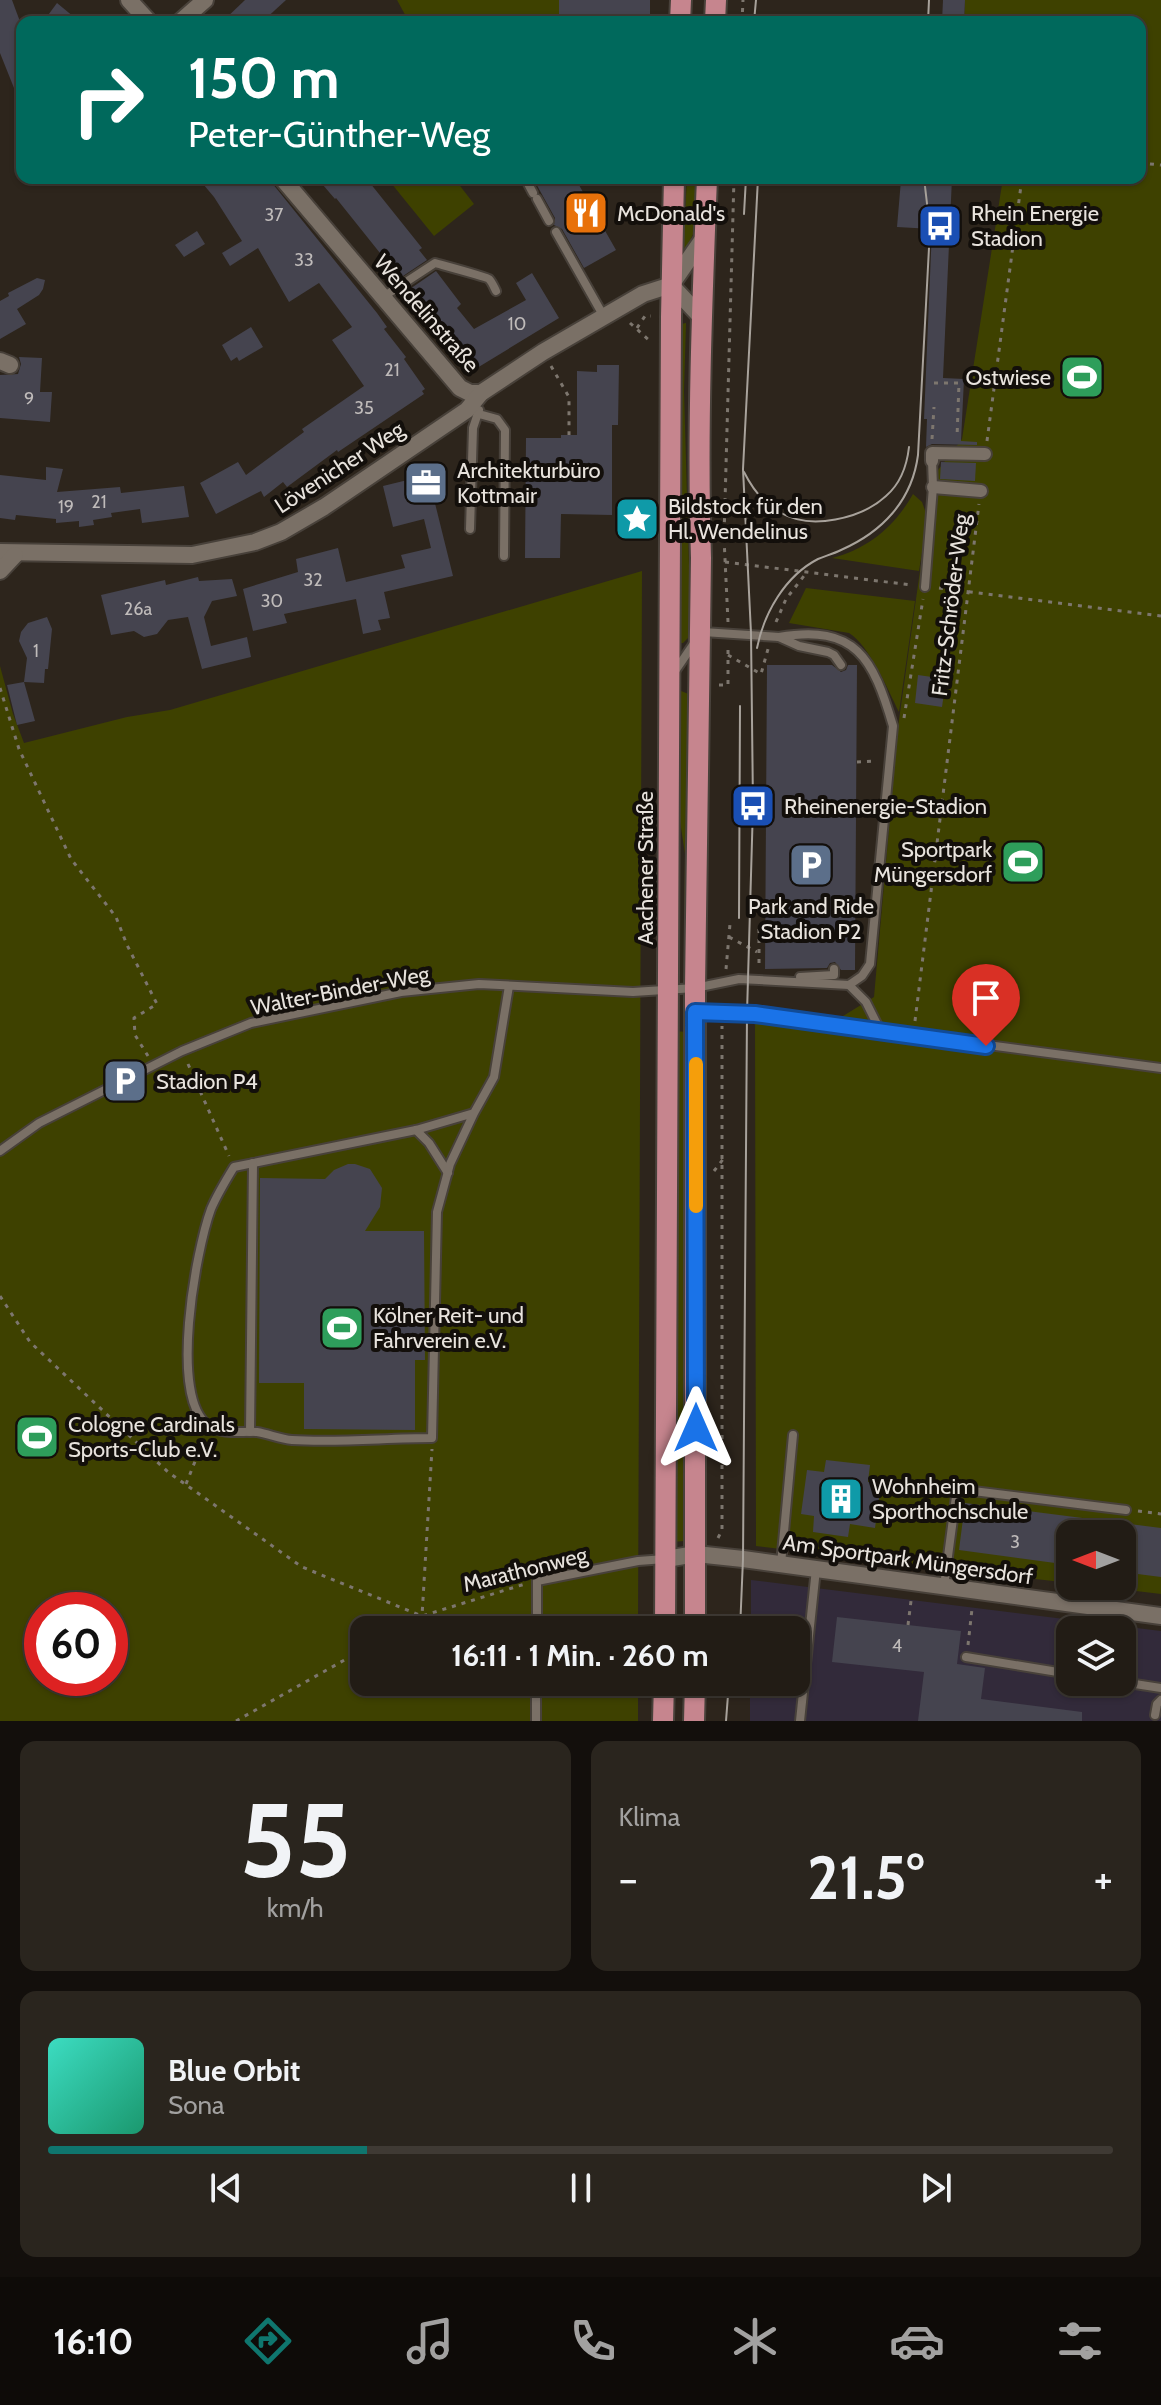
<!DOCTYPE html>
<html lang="de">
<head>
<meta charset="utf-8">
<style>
	:root { --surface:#221c15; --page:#2a251e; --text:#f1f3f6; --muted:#a2a1a0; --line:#3f3a34; --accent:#0f766e }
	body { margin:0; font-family:Cabin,sans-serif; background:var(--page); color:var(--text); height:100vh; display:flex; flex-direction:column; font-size:30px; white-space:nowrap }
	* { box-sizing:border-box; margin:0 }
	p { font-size:26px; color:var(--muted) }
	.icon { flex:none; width:44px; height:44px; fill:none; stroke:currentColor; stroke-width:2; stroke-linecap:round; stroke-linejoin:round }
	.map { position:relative; height:1721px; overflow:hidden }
	.sheet { display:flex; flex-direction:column; gap:20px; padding:20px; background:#130f0c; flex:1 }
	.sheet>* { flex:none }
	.hud { position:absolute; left:16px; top:16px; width:1130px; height:168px; border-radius:16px; box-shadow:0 2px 6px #0004,0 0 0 2px var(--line); background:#00695c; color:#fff; overflow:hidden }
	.needle { width:52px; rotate:270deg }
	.tools { position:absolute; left:1056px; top:1520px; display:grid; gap:16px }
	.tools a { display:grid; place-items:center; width:80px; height:80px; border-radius:16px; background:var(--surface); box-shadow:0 2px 6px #0004,0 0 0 2px var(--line); font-size:40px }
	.speed { position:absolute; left:24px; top:1592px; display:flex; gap:16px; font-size:40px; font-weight:700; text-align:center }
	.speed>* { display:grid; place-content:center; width:104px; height:104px; border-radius:50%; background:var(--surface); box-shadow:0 2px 6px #0004,0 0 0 2px var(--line); line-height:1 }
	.speed .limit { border:12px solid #d22; background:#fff; color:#111 }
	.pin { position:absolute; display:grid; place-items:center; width:68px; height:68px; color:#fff; margin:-82px -34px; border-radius:50% 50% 50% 0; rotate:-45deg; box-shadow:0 0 8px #0007 }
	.pin .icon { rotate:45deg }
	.me { position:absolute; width:88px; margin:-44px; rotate:0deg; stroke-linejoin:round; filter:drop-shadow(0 0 6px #0008) }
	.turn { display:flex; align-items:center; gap:28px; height:168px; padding:0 40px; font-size:36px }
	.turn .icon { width:104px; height:104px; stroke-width:2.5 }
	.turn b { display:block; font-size:56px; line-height:68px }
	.big { font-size:60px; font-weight:800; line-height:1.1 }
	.sheet .tile { flex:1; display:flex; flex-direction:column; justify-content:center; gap:12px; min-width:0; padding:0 28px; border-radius:16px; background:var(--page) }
	.sheet .dial { align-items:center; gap:0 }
	.dial b { font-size:104px; line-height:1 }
	.song { display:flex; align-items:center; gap:24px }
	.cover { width:96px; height:96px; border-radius:12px; background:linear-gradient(135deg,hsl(170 70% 55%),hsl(160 70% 35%)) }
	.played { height:8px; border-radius:4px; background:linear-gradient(90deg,var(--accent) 30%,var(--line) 30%) }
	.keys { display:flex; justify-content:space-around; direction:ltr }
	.heat { display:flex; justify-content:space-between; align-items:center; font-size:44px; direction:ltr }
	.sheet .tiles { flex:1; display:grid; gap:20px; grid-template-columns:1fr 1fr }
	.tile:last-child { grid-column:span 2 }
	.trip { position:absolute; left:350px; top:1616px; width:460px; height:80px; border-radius:16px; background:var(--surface); box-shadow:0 2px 6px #0004,0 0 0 2px var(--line); font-weight:800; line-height:80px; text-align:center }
	.tab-bar { display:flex; height:128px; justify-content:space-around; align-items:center; background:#0e0b08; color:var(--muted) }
	.tab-bar .icon { width:56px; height:56px }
	.tab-bar .selected { color:var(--accent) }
	.tab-bar b { font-size:36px; color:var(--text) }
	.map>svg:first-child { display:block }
	.education { fill:#322a3a; fill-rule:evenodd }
	.green { fill:#3e4100; fill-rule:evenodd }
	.building { fill:#45444f }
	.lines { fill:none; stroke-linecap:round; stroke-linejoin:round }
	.service-casing { stroke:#48413a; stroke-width:12 }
	.pedestrian-casing { stroke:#48413a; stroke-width:16 }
	.minor-casing { stroke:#48413a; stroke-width:20 }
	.primary-casing { stroke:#48413a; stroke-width:24 }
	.path { stroke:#7d766e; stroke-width:3; stroke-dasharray:4 6; stroke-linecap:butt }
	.service { stroke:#7a7066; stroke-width:8 }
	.pedestrian { stroke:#7a7066; stroke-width:12 }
	.minor { stroke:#7a7066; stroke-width:16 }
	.primary { stroke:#c6858e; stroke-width:20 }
	.tram { stroke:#a8a29b; stroke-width:2 }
	.route-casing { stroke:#114b97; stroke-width:20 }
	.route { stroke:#1a73e8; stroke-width:14 }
	.slow { stroke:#f59e0b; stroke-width:14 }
	.labels { text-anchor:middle; stroke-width:8; stroke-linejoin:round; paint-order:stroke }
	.number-label { font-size:18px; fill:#bfbbba }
	.poi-label { font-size:22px; fill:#e8e3dd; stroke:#130f0b; text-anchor:start }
	.street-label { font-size:22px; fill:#e8e3dd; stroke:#130f0b }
</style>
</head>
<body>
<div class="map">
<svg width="1161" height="1721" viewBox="0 0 1161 1721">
	<rect width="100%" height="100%" fill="#2d251c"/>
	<path class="education" d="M751,1580L1161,1631V1721H750V1682H796V1630H751ZM1070,1630H1122V1682H1070Z"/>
	<g class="green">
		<path d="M397,0H559V22H409Z"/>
		<path d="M965,0H1161V1594L1094,1586H1122V1534H1070V1583L756,1546L755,1014L830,1024L874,997L898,727L927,521L919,571L832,558C868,549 895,526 913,494L922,502L927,516L928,483L962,439L1003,178H1140V22H964Z"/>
		<path d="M387,178H454L474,204L434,236Z"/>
		<path d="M687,178H698L696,227L685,253L683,252Z"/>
		<path d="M686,323L684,391L691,635L683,643H679L681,324Z"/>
		<path d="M642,571L638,1630H364V1682H638V1721H0V666L13,714L24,743L127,717L170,710ZM42,1610H110V1678H42Z"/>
		<path d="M806,588L915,601L899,712C888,690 870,646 849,633L789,623Z"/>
		<path d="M681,691L691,695L686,937L684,934L685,854L678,808V708Z"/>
		<path d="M674,1031L687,1032L684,1541L672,1542Z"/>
	</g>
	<g class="building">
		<path d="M0,0H12L22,27V108L0,53Z"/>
		<path d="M245,0H286L262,22H222Z"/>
		<rect x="559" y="0" width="91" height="22"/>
		<path d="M943,0H965L964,22H942Z"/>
		<path d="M57,3L80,22H43Z"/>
		<path d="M198,178H268L377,313L387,327L384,329L406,357L404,359L425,389L422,391L424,394L338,452L337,450L287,487L283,482L264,497L261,491L216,514L200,483L238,462L246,475L304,432L302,429L364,386L332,340L352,327L319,283L289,302L258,248L230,266L222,253L242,241L214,197Z"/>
		<path d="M317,178H366L422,248L419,250L427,260L400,278L336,198L335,199Z"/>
		<path d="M538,178H575L616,250L584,268L562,229L554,225L555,218L534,180Z"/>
		<path d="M935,178H952L943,378L964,379L961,441L977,442V445L932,444L926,447L927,419H924L932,229L897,227L901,180L935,181Z"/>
		<path d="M197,231L205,244L184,257L175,245Z"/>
		<path d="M436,271L461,304L457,308L474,329L526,300L516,283L532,273L559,318L477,368L474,363L467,366L407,291Z"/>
		<path d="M37,278L45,280L43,289L39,295L17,309L26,324L0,339V301L9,296L8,293Z"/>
		<path d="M251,327L263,347L239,361L237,357L231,361L222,345Z"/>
		<path d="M19,357L42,358L40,392H52L50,422L0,418V375L18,374L21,364Z"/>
		<path d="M597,365H619L618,425H612V515L561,514L560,558H525L526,438H561V435H577V371L597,372Z"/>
		<path d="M941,462L976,463L975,481L940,479Z"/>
		<path d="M46,467L63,469L57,492L120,487L121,493L184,486L189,517L142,523L140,509L111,513L112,517L93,520L94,525L79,527V521L56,523V519L16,515L15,520L0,518V475L46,480Z"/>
		<path d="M428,475L453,576L384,592L390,618L378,620L381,630L363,634L356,599L284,614L287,623L253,631L243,589L298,572L296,559L338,548L346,582L405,568L401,555L431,548L424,519L393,527L383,486Z"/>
		<path d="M198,577L199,581L232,579L237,596L212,601L204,617L211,646L247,637L251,657L202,669L188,617L168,620L157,634L144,637L134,631L111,635L101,595L165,580L166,585Z"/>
		<path d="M47,617L52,629L48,669H45L44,683L24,682L27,658L19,641L21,632L28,623Z"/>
		<path d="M767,665H832L841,672L846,670L848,665H857L855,970H841L835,962L830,963L827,968L765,969Z"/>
		<path d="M918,675L946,679L942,707L915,703Z"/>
		<path d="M24,682L35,721L17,725L7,685Z"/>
		<path d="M348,1164H355L370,1169L382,1188L380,1207L365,1231H424L425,1360H415V1430L304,1429V1383H259L260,1178L325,1179L334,1170Z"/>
		<path d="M826,1460L870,1465L868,1482L881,1483L875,1528L850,1524L848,1537L813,1532L814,1516L801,1514L807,1470L824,1472Z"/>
		<path d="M965,1503L1161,1528V1577L1122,1572V1534H1070V1565L959,1550Z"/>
		<path d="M837,1617L961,1631L957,1664L985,1668L981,1699L1082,1712V1721H918L924,1672L832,1662Z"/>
	</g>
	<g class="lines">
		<g class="service-casing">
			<g id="service">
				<path d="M525,178L533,193"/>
				<path d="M537,199L549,221"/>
				<path d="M556,232L603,315"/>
				<path d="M383,297L435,263C442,265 487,277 489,279C492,282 494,287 496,291"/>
				<path d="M479,414L497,419L505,430L504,556"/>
				<path d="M470,529L473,428L479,410"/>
				<path d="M925,587L933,487L932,461"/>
				<path d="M703,632L779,637L799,646L828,652L834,655L841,665"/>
				<path d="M673,674L695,642"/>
				<path d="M800,977L834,975V969"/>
				<path d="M849,985L866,1002L880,1030"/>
				<path d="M698,1012L755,1014L1161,1068"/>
				<path d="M474,1113L450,1164L437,1212L432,1438C386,1438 338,1443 292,1440C280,1439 269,1434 257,1432C241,1431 223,1435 209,1426C168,1399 196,1250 211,1209C217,1195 226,1180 234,1167L416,1130L474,1113L494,1077L509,986"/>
				<path d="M416,1130L429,1143L448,1173"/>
				<path d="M0,1151L39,1123L182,1051L251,1023L401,992L479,984L633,992L695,988L739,979L849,985L862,976L870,964L893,726C873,658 856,624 779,637"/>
				<path d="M250,1432L253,1163"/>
				<path d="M781,1564L793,1435"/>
				<path d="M944,1586L957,1489L1126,1510"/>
				<path d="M537,1630V1581L638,1561L665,1559"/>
				<path d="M966,1657L1070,1674"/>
				<path d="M1122,1682L1161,1688"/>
				<path d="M1155,1715L1157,1704L1161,1700"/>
				<path d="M536,1721V1682"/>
				<path d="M800,1721L816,1569"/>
			</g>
		</g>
		<g class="pedestrian-casing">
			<g id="pedestrian">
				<path d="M932,461V453L985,454"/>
				<path d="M933,487L981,491"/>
			</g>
		</g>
		<g class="minor-casing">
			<g id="minor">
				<path d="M129,0L149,22"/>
				<path d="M180,22L205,0"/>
				<path d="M282,178L460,388L470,393H481"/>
				<path d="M671,285L701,317"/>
				<path d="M0,361L10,365"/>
				<path d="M0,552L192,555L255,542L281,532L324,507L467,410L481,393L543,352L643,294L671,285L705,236"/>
				<path d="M0,571L15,555"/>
				<path d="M666,1559L696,1554L743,1559L1161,1616"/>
			</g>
		</g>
		<g class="primary-casing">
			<g id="primary">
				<path d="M680,22L681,0"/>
				<path d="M715,22L716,0"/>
				<path d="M665,1630L671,317L674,178"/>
				<path d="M695,1630V988L701,558C697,431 702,305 707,178"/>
				<path d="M663,1721L664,1682"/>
				<path d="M694,1721L695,1682"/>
			</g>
		</g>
		<g class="path">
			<path d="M742,22L743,0"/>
			<path d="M1140,163L1161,165"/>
			<path d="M630,323L651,342"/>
			<path d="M637,328L645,316H651"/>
			<path d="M551,366L569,397V435"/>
			<path d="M934,383H959L957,438"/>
			<path d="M932,439L934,407"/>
			<path d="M987,441L1022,178"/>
			<path d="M725,562L911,585"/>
			<path d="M939,588L1161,616"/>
			<path d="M728,622L724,538L734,178"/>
			<path d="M776,622L786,599L807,572"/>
			<path d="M728,655L761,674L768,649"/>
			<path d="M719,685H728V646"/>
			<path d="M0,688L19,749L71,859L116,917L127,945L157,1004L134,1018L135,1035L148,1056"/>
			<path d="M904,718L923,599"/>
			<path d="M857,762L877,761"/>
			<path d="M759,929V967"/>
			<path d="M729,937L757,952"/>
			<path d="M726,969L730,924"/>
			<path d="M915,1021L979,504"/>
			<path d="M188,1064L229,1156"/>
			<path d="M714,1171L724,1158"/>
			<path d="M0,1296L30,1342L168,1472L302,1567L422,1616"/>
			<path d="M186,1484L204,1439"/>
			<path d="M1138,1511L1161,1514"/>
			<path d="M718,1538L722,1530V1026"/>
			<path d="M908,1625L911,1601"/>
			<path d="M397,1630L422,1616L525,1584"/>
			<path d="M427,1630L422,1616L432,1449"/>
			<path d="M968,1645L972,1609"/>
			<path d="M445,1682L451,1699"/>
			<path d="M236,1721L364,1649"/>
		</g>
		<use href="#service" class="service"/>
		<use href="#pedestrian" class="pedestrian"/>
		<use href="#minor" class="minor"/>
		<use href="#primary" class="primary"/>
		<g class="tram">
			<path d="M754,22L756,0"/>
			<path d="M928,22L929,0"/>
			<path d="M744,214L746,178"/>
			<path d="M744,472C752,488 764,504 781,513C811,530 861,519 886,496C900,484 907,465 909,447"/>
			<path d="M757,648C764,613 785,576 818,559C825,556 833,554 841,550C882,532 912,501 918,455L930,229L924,178"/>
			<path d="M739,918L740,706"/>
			<path d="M740,1630L743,1559L747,1013L753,806L751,633L743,469L758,178"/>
			<path d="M726,1721L729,1682"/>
		</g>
	</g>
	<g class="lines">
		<g class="route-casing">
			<path id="route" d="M696,1428L695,1012L755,1014L986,1046"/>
		</g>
		<use href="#route" class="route"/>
		<path class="slow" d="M696,1064V1206"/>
	</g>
	<defs>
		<g id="restaurant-square" transform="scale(2.3)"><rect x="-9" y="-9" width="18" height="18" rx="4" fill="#e8710a" stroke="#130f0b"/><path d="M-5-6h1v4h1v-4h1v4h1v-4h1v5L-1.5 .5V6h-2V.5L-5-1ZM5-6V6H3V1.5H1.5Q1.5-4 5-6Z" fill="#fff"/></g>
		<g id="bus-square" transform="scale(2.3)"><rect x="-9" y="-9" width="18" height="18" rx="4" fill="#1a4fb4" stroke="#130f0b"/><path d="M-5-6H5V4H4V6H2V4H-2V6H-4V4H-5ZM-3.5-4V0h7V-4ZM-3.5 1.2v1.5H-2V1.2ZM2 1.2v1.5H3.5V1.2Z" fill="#fff"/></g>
		<g id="stadium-square" transform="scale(2.3)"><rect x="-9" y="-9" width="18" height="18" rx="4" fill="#2e9e5b" stroke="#130f0b"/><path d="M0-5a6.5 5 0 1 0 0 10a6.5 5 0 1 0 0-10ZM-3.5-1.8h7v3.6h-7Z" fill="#fff"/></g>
		<g id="office-square" transform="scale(2.3)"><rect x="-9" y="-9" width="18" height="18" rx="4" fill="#5c6f8a" stroke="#130f0b"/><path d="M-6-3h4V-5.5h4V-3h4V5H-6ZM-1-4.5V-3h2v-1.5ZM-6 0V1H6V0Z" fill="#fff"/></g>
		<g id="sight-square" transform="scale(2.3)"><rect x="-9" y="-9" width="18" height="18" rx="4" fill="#0f9aa8" stroke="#130f0b"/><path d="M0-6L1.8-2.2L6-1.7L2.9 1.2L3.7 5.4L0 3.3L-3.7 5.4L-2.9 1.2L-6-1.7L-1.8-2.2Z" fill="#fff"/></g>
		<g id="parking-square" transform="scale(2.3)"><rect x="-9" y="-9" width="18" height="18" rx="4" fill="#5c6f8a" stroke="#130f0b"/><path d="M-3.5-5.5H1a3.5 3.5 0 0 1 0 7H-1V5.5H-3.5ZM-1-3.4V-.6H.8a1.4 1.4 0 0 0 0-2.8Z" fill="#fff"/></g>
		<g id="building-square" transform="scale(2.3)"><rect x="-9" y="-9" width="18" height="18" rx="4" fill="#0f9aa8" stroke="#130f0b"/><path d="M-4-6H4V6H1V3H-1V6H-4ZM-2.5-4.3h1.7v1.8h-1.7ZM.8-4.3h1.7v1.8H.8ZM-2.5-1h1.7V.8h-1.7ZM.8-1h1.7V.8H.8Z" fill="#fff"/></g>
	</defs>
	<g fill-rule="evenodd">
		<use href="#restaurant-square" x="586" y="213"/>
		<use href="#bus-square" x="940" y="226"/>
		<use href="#stadium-square" x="1082" y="377"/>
		<use href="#office-square" x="426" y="483"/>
		<use href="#sight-square" x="637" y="519"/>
		<use href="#bus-square" x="753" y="806"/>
		<use href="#stadium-square" x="1023" y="862"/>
		<use href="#parking-square" x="811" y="865"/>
		<use href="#parking-square" x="125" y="1081"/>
		<use href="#stadium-square" x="342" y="1328"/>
		<use href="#stadium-square" x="37" y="1437"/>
		<use href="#building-square" x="841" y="1499"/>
	</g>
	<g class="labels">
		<g class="number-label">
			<text x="274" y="221">37</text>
			<text x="304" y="266">33</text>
			<text x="517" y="330">10</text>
			<text x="392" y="376">21</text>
			<text x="29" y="405">9</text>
			<text x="364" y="414">35</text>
			<text x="99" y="508">21</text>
			<text x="66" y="513">19</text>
			<text x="313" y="586">32</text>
			<text x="272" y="607">30</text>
			<text x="138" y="615">26a</text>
			<text x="36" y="657">1</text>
			<text x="1015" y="1548">3</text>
			<text x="897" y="1652">4</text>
		</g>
		<g class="poi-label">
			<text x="617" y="221">McDonald's</text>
			<text x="971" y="221">Rhein Energie<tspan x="971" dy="25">Stadion</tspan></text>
			<text x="1051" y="385" text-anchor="end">Ostwiese</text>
			<text x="457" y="478">Architekturbüro<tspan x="457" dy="25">Kottmair</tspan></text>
			<text x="668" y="514">Bildstock für den<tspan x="668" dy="25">Hl. Wendelinus</tspan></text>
			<text x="784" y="814">Rheinenergie-Stadion</text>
			<text x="992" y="857" text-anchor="end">Sportpark<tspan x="992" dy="25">Müngersdorf</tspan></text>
			<text x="811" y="914" text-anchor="middle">Park and Ride<tspan x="811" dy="25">Stadion P2</tspan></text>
			<text x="156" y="1089">Stadion P4</text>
			<text x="373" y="1323">Kölner Reit- und<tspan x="373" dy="25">Fahrverein e.V.</tspan></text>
			<text x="68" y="1432">Cologne Cardinals<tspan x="68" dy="25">Sports-Club e.V.</tspan></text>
			<text x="872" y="1494">Wohnheim<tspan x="872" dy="25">Sporthochschule</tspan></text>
		</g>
		<g class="street-label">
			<text transform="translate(427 313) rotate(49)" y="8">Wendelinstraße</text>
			<text transform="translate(339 467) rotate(-33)" y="8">Lövenicher Weg</text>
			<text transform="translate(950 605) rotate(-83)" y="8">Fritz-Schröder-Weg</text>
			<text transform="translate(645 868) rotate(-90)" y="8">Aachener Straße</text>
			<text transform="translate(340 990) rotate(-11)" y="8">Walter-Binder-Weg</text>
			<text transform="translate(908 1559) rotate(8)" y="8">Am Sportpark Müngersdorf</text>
			<text transform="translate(525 1569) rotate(-14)" y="8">Marathonweg</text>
		</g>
	</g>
</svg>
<div class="tools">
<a><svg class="needle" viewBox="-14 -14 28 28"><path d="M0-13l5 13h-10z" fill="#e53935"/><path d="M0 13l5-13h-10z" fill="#a2a1a0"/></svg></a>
<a><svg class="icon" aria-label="layers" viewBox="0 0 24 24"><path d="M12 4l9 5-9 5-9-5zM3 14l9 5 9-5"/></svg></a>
</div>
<div class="speed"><div class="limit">60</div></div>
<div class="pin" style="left:986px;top:1046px;background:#d93025"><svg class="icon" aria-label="arrive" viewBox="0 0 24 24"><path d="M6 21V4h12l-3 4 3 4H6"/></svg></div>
<svg class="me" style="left:696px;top:1428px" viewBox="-20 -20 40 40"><path d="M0-17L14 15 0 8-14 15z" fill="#1a73e8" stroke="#fff" stroke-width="4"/></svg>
<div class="trip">16:11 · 1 Min. · 260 m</div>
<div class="hud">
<div class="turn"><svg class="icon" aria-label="right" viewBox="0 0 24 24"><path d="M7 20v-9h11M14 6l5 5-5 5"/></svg><div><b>150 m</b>Peter-Günther-Weg</div></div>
</div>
</div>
<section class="sheet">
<div class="tiles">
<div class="tile dial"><b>55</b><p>km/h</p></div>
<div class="tile"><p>Klima</p>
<div class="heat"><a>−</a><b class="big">21.5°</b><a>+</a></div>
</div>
<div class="tile">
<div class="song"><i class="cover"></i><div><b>Blue Orbit</b><p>Sona</p></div></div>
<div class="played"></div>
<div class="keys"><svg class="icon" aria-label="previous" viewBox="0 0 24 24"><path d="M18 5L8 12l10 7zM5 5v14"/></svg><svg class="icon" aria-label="pause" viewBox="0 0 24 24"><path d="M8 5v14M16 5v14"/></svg><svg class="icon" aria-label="next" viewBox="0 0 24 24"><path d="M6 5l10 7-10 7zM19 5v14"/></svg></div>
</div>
</div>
</section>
<nav class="tab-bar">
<b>16:10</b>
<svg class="icon selected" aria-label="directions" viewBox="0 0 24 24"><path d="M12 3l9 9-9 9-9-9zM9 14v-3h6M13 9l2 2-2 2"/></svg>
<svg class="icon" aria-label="music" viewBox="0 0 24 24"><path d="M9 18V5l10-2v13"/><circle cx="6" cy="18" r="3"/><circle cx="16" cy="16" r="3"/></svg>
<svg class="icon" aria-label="phone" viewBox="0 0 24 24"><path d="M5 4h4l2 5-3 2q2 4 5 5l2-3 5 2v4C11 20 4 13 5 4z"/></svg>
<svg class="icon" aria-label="climate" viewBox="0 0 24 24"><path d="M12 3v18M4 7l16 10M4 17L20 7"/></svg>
<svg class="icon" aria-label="car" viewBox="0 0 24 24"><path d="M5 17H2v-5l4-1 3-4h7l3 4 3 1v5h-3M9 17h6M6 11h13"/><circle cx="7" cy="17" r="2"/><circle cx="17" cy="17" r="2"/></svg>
<svg class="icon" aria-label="filters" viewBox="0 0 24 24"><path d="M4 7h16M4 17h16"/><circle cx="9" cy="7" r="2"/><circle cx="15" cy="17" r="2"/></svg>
</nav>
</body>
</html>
